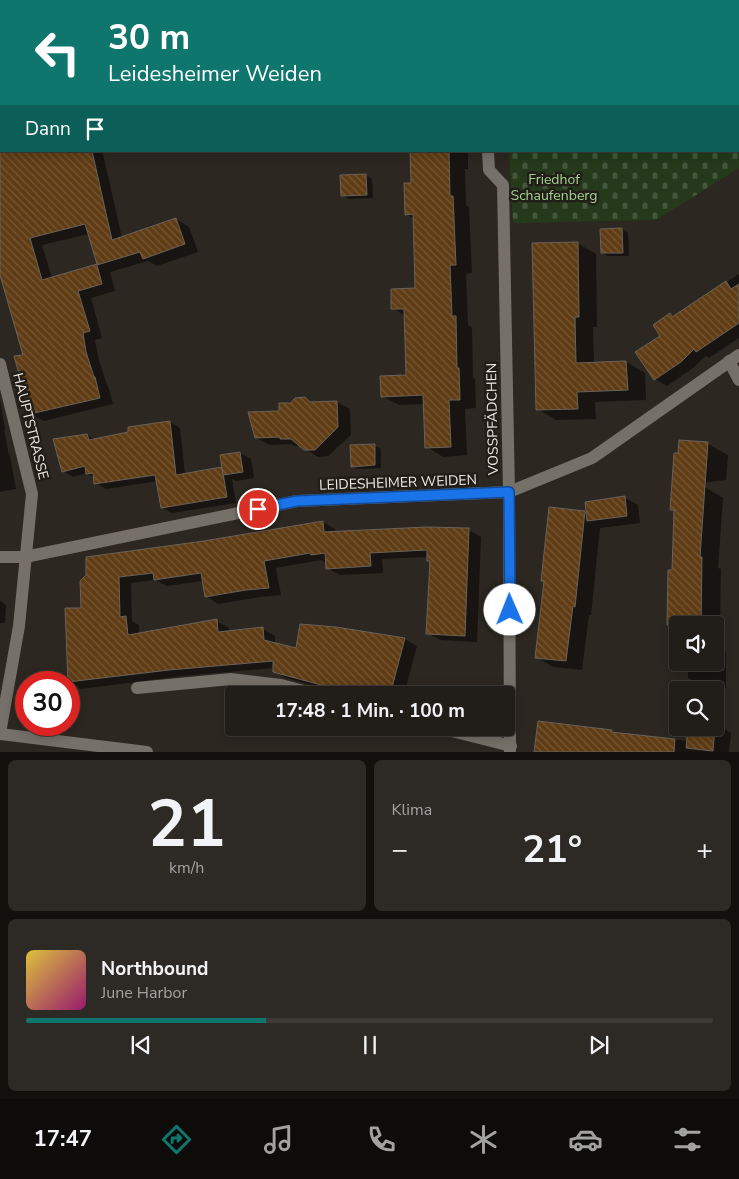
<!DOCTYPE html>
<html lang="de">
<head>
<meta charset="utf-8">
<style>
	:root { --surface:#211d18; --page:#2d2a25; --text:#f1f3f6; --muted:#a2a2a2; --line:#3e3b37; --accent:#0f766e }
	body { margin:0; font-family:"Nunito Sans",sans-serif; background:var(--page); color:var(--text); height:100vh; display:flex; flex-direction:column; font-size:19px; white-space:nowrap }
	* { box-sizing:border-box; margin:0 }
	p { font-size:16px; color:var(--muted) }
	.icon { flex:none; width:28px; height:28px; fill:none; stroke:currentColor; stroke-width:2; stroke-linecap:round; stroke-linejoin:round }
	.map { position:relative; height:752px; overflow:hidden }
	.drawer { display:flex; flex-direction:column; gap:8px; padding:8px; background:#12100d; flex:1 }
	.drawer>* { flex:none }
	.top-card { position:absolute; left:0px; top:0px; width:740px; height:152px; box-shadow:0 2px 12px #0003,0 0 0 1px var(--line); background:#0f766e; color:#fff; overflow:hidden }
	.controls { position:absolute; left:669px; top:616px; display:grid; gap:10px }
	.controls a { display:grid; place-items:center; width:55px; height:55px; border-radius:5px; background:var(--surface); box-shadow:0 2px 12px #0003,0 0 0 1px var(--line); font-size:25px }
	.speed { position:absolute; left:15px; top:671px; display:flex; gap:10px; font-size:25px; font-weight:700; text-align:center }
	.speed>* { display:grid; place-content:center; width:65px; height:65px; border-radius:50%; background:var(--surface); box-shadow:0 2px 12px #0003,0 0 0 1px var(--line); line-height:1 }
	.speed .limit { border:8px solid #d22; background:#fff; color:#111 }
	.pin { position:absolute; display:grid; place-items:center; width:42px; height:42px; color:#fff; margin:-21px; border:2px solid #fff; border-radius:50%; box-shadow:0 1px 5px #0007 }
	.me { position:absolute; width:55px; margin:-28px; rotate:359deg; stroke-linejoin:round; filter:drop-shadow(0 0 4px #0008) }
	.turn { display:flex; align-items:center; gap:18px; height:105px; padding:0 25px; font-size:22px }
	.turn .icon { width:65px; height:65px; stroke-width:2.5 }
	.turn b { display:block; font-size:35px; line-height:42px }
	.then { display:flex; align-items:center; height:48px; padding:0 25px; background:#0003; gap:10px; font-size:19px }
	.big { font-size:38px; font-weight:700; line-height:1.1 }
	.drawer .widget { flex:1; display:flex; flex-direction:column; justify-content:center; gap:8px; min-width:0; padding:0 18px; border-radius:8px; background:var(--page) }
	.drawer .dial { align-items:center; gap:0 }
	.dial b { font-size:65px; line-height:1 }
	.song { display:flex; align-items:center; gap:15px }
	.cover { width:60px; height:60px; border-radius:8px; background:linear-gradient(135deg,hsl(50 70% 55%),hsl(320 70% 35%)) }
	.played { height:5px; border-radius:2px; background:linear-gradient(90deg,var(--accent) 35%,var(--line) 35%) }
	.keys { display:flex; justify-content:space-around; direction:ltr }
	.heat { display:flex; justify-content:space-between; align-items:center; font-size:28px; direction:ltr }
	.drawer .tiles { flex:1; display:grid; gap:8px; grid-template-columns:1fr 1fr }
	.widget:last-child { grid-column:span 2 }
	.trip { position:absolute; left:225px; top:686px; width:290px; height:50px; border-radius:5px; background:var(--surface); box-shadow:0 2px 12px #0003,0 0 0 1px var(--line); font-weight:700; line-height:50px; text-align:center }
	.menu { display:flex; height:80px; justify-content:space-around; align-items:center; background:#0d0c0a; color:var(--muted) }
	.menu .icon { width:35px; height:35px }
	.menu .current { color:var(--accent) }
	.menu b { font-size:22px; color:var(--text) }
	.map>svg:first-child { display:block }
	.cemetery { fill:url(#cemetery-stones) }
	.shadow { fill:#0007; fill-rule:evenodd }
	.building { fill:url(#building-back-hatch); stroke:#69625b; fill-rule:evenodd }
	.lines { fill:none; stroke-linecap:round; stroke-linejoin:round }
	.minor { stroke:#757068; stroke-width:12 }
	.secondary { stroke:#757068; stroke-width:12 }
	.route-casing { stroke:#114b97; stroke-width:12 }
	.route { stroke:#1a73e8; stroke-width:9 }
	.labels { text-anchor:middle; stroke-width:5; stroke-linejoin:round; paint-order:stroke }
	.park-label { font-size:14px; fill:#a2d290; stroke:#221e17 }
	.street-label { font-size:14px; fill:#eeebe6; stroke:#221e17 }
</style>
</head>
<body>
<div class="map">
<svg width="739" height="752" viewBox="0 0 739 752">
	<defs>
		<pattern id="cemetery-stones" width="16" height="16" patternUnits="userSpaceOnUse" patternTransform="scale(1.25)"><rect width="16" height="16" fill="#243a1b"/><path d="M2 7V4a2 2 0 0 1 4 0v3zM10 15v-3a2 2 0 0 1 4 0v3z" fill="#44573c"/></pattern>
		<pattern id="building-back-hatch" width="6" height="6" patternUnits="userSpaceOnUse" patternTransform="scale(1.25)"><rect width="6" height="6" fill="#5f3c14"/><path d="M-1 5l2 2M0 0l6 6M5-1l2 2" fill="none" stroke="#765836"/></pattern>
	</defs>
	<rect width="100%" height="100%" fill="#2c2720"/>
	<path class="cemetery" d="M501,0H739V168L656,220L513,223L509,151H739V1H502Z"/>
	<g class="shadow">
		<path d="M0,0H41L42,1H1V133H0Z"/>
		<rect x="377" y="0" width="74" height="1"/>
		<path d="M67,151H99L103,154L122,238L176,219L189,227L198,252L157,266L148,261L110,272L115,291L91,298L102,338L95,340L99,360L107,385L108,386L113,404L44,421L31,414L24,356L0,270V154ZM89,234L98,265L52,278L42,245Z"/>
		<path d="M411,151H468V169H465L466,205L469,207L472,273L466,274L468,325L472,327L473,378L475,379L476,408L465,409L467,455L443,457L427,447L425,404L399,405L382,396L407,376L405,316L393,308L416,289L415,219L406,214L412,184Z"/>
		<path d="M366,175L372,179L373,198L349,199L342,195V176Z"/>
		<path d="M622,229L628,233L629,256H608L602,253V230Z"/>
		<path d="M577,243L596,254L597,327H593L594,363L626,362L645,373L646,400L595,402L596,419L556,420L538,409Z"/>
		<path d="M739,274V338L709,358L706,356L693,368L667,386L655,379L662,336L670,315L674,317Z"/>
		<path d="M305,399L312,403L337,402L350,409L351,435L328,456L318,457L301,446H295L291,444L270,445L256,438L280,412Z"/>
		<path d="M0,400L5,429H4L9,455L10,456L16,489L0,492Z"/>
		<path d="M170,422L180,428L185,474L221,468L240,453L251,459L254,478L236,481L232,479L236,503L172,513L162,507L158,481L106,489L96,483L95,478L87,473L73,477L63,471L87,435L96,440Z"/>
		<path d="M680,442L708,444L728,455L726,480L693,484L679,454Z"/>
		<path d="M374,445L381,449V468L359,469L352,466Z"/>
		<path d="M705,487L723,498L718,568L721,569L720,627L723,629V651L726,653V688H707L688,678V662H715V625H678V643L672,639V628L668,626L669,571H673L675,511L671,509Z"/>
		<path d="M625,498L638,505L640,523L600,528L591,615H589L582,670L553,667L537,657L545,582L542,580L550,508L585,512L587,513Z"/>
		<path d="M323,522L335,529V533L469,530L481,537L477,642L440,640L428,633L431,562L428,560V557L382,559L383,573L340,575L327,568V561L324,562L321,560L276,568L281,595L260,597L218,604L206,596L203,581L167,586L156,580L131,583L132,621L139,625V634L216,621L229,628V632L263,629L275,636V644L298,650L336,628L405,639L417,646L404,695H348L286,678L274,671V668L182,676L81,689L69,681L83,609L82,582L204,543Z"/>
		<path d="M0,601L6,605L5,623H0Z"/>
		<path d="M715,723L731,733L729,752H535L611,731L616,734L688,741L689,728H715Z"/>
	</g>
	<g class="building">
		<path d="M0,151H92L112,240L176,218L185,244L143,259L140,252L97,265L102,284L78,291L90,331L83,333L86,352L94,377H95L100,398L30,414L14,356L23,355L0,275ZM85,224L97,264L42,280L30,238Z"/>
		<path d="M410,151H449L450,196H453L456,265H450L452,316H456L457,368H459L460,400H449L451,447L425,448L423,395L381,397L380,376L406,375L404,309H391V289L415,288L413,214L405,215L404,183H411Z"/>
		<path d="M366,174L367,195L341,196L340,175Z"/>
		<path d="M622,228L623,253H601L600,229Z"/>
		<path d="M578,242L579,317H575L576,363L626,361L628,390L577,392L578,409L536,410L532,243Z"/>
		<path d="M726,281L731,289L739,284V323L696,352L694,349L681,362L654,380L635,352L660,336L653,325L670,313L672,317Z"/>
		<path d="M305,397L310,402L337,401L338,427L315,450H304L291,439H280V437L255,438L248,412L279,411V403H291L295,398Z"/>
		<path d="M170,421L176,475L222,467L227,497L161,508L155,475L94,484L93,473L86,474L85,466L62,472L53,439L87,434L89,440L128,432V427Z"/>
		<path d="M679,440L708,442L700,557H702L701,625H667L668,570H672L674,510H670L674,453H678Z"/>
		<path d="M375,444V465L351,467L350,445Z"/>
		<path d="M240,452L243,472L223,475L220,455Z"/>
		<path d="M625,496L627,516L587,521L585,502Z"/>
		<path d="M549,507L585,511L575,607L573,606L566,661L535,658L544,581H541Z"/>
		<path d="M323,521L324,532L426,527L469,528L465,636L426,634L430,561H427V550L370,553L371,566L326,569L325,553L311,555L310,553L264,561L269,588L246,590L205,597L201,573L154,580L153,573L119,577L120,617L126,616L128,635L217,619L218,632L263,627L264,640L296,648L300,624L336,627L405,638L390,695H358L273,672V661L169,670L68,682L65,608H81L80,581L86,575V557L204,541Z"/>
		<path d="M538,721L612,730L611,732L675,739L674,752H534Z"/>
		<path d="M688,728H715L713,751L686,748Z"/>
	</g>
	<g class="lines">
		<g class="minor">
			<path d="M491,0V1"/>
			<path d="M488,151L489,170L503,185L509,492L510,752"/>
			<path d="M729,361L739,380"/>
			<path d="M0,364L32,494L19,626L0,733"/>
			<path d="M0,557H25L297,501L509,492L592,458L739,355"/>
			<path d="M137,688L231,679L281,685L319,695"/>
			<path d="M440,728L511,746"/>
		</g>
		<path class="secondary" d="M0,734L147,752"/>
	</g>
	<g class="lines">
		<g class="route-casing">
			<path id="route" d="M258,509L297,501L509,492L510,610"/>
		</g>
		<use href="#route" class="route"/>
	</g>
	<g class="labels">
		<g class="park-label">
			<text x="554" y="184">Friedhof<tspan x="554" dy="16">Schaufenberg</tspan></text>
		</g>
		<g class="street-label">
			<text transform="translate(492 419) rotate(-91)" y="5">VOSSPFÄDCHEN</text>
			<text transform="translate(31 426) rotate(76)" y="5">HAUPTSTRASSE</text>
			<text transform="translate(398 482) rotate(-2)" y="5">LEIDESHEIMER WEIDEN</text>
		</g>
	</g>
</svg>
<div class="controls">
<a><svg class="icon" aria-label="sound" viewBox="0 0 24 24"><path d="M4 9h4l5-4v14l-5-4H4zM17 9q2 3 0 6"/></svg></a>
<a><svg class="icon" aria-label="search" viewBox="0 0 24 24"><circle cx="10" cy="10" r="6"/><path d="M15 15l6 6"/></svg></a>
</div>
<div class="speed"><div class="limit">30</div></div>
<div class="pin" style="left:258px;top:509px;background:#d93025"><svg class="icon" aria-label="arrive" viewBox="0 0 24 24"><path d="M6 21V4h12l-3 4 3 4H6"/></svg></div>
<svg class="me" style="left:510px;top:610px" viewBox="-20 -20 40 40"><circle r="19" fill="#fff"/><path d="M0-13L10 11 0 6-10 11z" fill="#1a73e8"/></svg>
<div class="trip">17:48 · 1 Min. · 100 m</div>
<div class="top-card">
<div class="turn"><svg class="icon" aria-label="left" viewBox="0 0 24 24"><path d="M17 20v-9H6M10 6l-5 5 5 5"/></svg><div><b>30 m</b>Leidesheimer Weiden</div></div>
<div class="then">Dann<svg class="icon" aria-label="arrive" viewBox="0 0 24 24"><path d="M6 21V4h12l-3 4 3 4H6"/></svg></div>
</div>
</div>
<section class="drawer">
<div class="tiles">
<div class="widget dial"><b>21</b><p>km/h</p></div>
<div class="widget"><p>Klima</p>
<div class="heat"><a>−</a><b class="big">21°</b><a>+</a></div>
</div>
<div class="widget">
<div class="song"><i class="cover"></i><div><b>Northbound</b><p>June Harbor</p></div></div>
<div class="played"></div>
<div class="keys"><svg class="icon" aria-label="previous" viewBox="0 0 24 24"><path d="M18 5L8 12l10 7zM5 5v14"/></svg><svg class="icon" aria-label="pause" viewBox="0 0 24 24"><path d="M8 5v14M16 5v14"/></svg><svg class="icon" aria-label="next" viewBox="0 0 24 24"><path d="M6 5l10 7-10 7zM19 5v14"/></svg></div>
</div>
</div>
</section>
<nav class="menu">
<b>17:47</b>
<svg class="icon current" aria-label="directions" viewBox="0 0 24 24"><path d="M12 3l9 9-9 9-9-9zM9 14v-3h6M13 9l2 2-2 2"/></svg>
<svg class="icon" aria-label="music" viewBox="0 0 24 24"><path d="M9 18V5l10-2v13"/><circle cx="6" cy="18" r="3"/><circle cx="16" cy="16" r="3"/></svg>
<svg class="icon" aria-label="phone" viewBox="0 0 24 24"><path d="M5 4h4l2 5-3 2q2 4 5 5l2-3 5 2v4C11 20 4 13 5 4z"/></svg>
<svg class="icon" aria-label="climate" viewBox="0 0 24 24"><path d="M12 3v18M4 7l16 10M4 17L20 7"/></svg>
<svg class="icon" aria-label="car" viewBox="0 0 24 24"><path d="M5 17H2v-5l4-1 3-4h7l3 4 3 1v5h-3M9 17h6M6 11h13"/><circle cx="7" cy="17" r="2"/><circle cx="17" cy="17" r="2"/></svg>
<svg class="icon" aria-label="filters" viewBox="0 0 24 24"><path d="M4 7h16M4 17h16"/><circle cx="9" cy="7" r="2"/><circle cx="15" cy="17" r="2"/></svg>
</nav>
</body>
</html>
